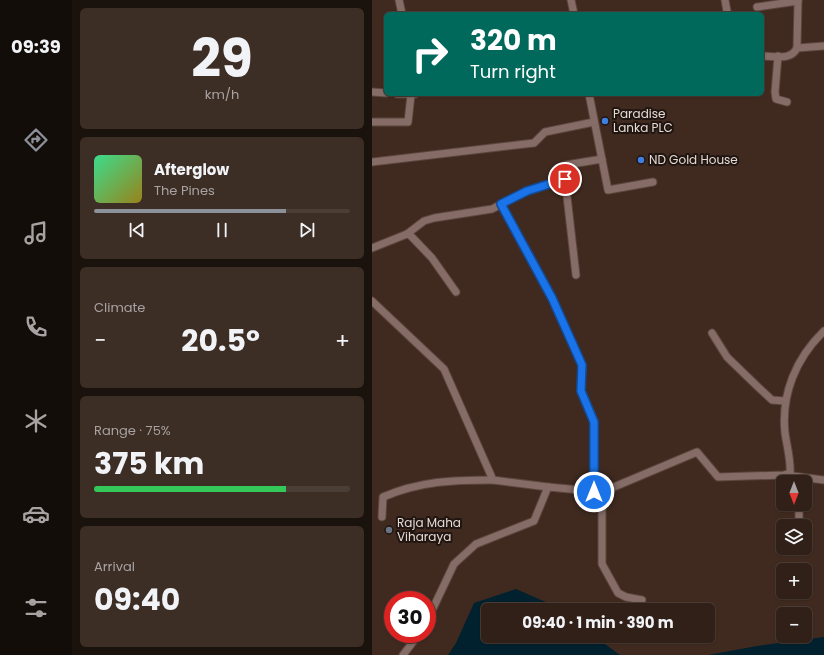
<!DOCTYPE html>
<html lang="en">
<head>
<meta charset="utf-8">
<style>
	:root { --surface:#302018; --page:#3c2d25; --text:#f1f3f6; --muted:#a8a3a2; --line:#4b3e37; --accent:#8c9099 }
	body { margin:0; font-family:Poppins,sans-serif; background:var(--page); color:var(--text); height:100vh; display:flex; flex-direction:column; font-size:15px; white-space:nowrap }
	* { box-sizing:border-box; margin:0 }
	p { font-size:13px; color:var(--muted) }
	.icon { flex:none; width:22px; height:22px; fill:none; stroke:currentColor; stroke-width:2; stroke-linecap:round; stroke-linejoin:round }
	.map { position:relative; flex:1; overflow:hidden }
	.side { display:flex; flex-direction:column; gap:8px; padding:8px; background:#1a120d; width:300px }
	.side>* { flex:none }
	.guide { position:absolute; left:12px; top:12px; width:380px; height:84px; border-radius:6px; box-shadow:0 1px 3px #0004,0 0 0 1px var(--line); background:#00695c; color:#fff; overflow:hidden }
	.needle { width:26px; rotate:180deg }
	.tools { position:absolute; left:404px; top:475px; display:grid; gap:8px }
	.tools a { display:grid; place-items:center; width:36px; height:36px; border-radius:6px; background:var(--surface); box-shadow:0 1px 3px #0004,0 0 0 1px var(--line); font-size:20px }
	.speed { position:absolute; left:12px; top:591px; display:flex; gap:8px; font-size:20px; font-weight:700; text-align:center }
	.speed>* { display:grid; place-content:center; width:52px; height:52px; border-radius:50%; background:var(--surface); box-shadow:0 1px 3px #0004,0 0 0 1px var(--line); line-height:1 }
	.speed .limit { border:6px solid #d22; background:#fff; color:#111 }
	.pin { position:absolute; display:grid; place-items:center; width:34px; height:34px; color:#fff; margin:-17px; border:2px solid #fff; border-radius:50%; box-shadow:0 1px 4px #0007 }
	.me { position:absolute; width:44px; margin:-22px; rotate:0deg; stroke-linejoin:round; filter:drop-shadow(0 0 3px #0008) }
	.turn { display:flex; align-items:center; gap:14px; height:84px; padding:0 20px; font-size:18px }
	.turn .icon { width:52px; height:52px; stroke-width:2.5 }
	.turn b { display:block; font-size:28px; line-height:34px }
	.big { font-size:30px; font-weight:700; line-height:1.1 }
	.side .tile { flex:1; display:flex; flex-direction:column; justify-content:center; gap:6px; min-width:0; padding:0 14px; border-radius:6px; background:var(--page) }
	.side .dial { align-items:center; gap:0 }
	.dial b { font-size:52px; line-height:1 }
	.song { display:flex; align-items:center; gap:12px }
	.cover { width:48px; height:48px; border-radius:6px; background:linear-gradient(135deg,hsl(150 70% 55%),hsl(50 70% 35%)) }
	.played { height:4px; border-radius:2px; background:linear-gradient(90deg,var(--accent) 75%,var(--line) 75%) }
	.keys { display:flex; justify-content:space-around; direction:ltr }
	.heat { display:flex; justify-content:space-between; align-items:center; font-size:22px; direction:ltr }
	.charge { height:6px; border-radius:3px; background:linear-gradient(90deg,#34c759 75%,var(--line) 0) }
	.trip { position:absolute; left:109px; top:603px; width:234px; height:40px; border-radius:6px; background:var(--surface); box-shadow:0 1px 3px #0004,0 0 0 1px var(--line); font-weight:700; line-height:40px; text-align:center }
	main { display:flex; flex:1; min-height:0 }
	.menu { display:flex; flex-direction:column; width:72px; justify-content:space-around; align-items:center; background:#130d0a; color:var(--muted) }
	.menu .icon { width:28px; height:28px }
	.menu .selected { color:var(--accent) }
	.menu b { font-size:18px; color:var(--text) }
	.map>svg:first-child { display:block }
	.water { fill:#01212e }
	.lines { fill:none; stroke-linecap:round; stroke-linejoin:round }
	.minor-casing { stroke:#5b463d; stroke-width:9 }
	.minor { stroke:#856c66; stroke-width:7 }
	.route-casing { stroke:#114b97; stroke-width:10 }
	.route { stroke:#1a73e8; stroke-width:7 }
	.shop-dot { fill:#3f7fe0; stroke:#1f1511; stroke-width:1.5 }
	.worship-dot { fill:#6b7280; stroke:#1f1511; stroke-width:1.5 }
	.labels { text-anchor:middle; stroke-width:4; stroke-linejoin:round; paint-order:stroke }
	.poi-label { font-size:12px; fill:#e8dad3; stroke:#1f1511; text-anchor:start }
</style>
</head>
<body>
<main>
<nav class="menu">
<b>09:39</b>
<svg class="icon selected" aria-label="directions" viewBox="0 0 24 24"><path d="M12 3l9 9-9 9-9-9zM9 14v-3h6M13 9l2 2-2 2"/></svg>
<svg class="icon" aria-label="music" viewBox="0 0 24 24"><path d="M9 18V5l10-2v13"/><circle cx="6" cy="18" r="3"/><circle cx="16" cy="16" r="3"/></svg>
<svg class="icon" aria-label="phone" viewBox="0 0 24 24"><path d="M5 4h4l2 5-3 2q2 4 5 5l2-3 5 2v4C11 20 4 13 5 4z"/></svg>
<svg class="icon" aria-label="climate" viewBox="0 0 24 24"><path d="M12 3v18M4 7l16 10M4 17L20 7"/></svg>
<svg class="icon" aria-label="car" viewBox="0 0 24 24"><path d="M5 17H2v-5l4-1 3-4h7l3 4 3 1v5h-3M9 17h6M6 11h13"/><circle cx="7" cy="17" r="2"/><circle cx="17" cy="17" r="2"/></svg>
<svg class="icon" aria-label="filters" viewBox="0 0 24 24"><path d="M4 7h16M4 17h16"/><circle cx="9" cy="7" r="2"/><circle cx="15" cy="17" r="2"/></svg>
</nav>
<section class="side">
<div class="tile dial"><b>29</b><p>km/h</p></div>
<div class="tile">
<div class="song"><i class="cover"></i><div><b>Afterglow</b><p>The Pines</p></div></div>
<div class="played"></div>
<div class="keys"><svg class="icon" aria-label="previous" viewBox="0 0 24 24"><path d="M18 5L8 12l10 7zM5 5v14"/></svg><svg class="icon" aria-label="pause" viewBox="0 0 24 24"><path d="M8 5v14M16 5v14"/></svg><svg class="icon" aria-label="next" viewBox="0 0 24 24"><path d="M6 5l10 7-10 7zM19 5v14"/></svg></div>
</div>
<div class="tile"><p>Climate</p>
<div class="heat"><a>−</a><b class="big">20.5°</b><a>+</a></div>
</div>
<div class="tile"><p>Range · 75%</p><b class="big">375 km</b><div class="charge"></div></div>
<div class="tile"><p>Arrival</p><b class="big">09:40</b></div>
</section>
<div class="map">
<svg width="452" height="655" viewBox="0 0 452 655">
	<rect width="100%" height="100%" fill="#402a20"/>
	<g class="water">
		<path d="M144,589L176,603L185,610H116V636H222L248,655H76L84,643L102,603Z"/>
		<path d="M452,637V655H336L385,646Z"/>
	</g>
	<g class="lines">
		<g class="minor-casing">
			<g id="minor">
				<path d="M27,0L30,14"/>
				<path d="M199,0L202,14"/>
				<path d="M353,0L355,11"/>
				<path d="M385,7L426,1"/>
				<path d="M425,48L452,46"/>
				<path d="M390,56C403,56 419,61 425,48L426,0"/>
				<path d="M406,56L403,92L404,99L415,102"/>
				<path d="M0,92L14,93"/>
				<path d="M25,94H43"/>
				<path d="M217,94L236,190L281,182"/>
				<path d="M0,122H36L39,95"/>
				<path d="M0,162L162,143L173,132L222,122"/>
				<path d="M193,179L204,275"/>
				<path d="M129,204L180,298L210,365L209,391L222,421V492"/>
				<path d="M35,234L38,235L60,258L84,292"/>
				<path d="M0,248L35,234L52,221L62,218L120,209L155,191L193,179L194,165L230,159"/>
				<path d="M0,301L72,369L121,480L176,487"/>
				<path d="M340,333L355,357L386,387L400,400L413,401"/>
				<path d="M413,475L452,480"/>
				<path d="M230,492V564L246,593L254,597L270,600"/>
				<path d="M424,504L427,508V526"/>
				<path d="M10,517L11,497C48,481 81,480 121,480"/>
				<path d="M426,549V548"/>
				<path d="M55,621L82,564L104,544L162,521L176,487L230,492L325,452L346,477L412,475L418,473C419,460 415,447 413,433C409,394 424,358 452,331"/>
				<path d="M31,655L47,634"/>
			</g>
		</g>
		<use href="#minor" class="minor"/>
	</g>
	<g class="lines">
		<g class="route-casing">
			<path id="route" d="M193,179L155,191L129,204L180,298L210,365L209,391L222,422V492"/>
		</g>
		<use href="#route" class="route"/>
	</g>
	<g class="shop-dot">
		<circle cx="233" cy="121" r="4"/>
		<circle cx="269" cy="160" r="4"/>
	</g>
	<circle class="worship-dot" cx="17" cy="530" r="4"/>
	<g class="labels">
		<g class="poi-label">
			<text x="241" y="118">Paradise<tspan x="241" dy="14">Lanka PLC</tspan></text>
			<text x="277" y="164">ND Gold House</text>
			<text x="25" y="527">Raja Maha<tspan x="25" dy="14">Viharaya</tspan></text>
		</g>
	</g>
</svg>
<div class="tools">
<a><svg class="needle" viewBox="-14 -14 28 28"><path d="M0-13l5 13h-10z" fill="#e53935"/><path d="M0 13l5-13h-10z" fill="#a8a3a2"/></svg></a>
<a><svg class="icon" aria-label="layers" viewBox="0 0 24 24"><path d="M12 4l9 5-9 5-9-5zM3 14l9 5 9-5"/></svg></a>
<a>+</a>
<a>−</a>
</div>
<div class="speed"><div class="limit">30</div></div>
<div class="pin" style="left:193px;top:179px;background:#d93025"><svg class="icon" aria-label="arrive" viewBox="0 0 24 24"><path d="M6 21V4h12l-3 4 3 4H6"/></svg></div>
<svg class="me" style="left:222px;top:492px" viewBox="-20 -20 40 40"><circle r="17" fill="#1a73e8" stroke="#fff" stroke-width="3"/><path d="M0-11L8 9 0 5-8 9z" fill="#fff"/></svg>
<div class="trip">09:40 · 1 min · 390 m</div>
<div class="guide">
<div class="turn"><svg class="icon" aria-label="right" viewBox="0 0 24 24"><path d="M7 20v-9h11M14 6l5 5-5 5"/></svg><div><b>320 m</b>Turn right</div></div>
</div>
</div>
</main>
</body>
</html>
